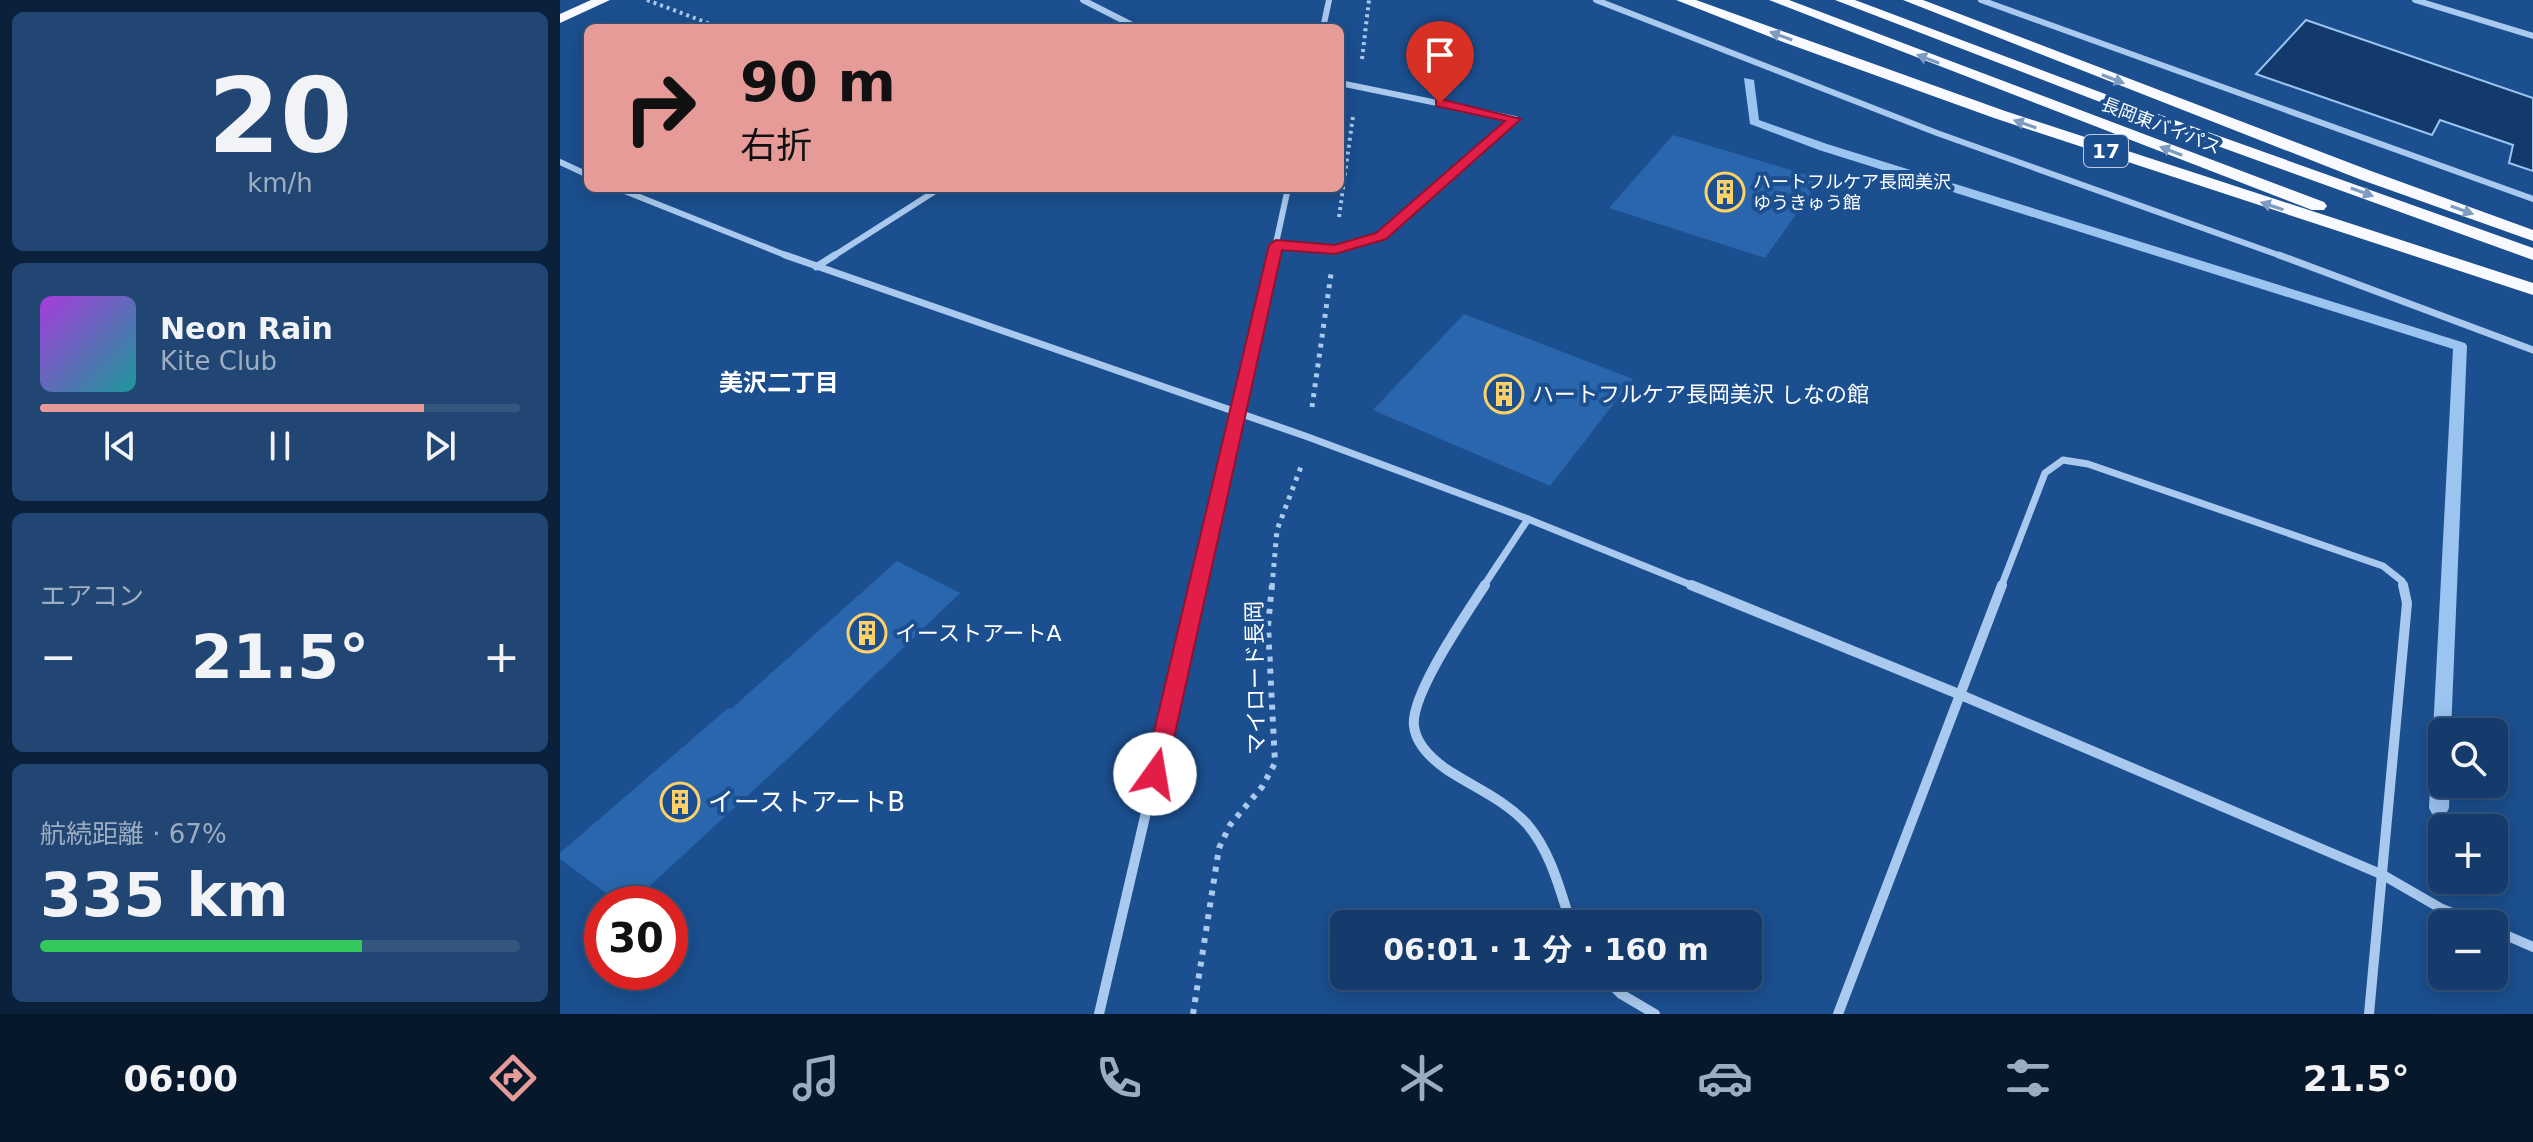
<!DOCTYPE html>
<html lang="ja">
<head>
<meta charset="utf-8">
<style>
	:root { --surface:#143b6b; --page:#214673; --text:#f1f3f6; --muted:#9dadc1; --line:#33557e; --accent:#e69b98 }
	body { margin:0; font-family:"DejaVu Sans","Noto Sans JP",sans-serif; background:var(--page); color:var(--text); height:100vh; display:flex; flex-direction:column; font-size:30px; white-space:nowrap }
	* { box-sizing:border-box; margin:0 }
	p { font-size:26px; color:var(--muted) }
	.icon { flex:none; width:44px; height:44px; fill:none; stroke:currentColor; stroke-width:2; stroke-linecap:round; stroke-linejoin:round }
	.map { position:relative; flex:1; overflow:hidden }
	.panel { display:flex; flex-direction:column; gap:12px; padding:12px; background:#0b203b; width:560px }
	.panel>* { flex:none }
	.guide { position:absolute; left:24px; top:24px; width:760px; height:168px; border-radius:12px; box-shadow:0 4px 20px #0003,0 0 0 2px var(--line); background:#e69b98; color:#111; overflow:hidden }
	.fabs { position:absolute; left:1868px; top:718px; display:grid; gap:16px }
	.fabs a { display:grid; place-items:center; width:80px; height:80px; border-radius:12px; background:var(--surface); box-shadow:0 4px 20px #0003,0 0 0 2px var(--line); font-size:40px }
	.speed { position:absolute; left:24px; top:886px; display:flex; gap:16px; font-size:40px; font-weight:700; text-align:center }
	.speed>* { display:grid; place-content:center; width:104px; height:104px; border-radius:50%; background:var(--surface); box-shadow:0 4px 20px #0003,0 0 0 2px var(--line); line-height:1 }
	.speed .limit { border:12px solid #d22; background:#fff; color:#111 }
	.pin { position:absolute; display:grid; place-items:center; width:68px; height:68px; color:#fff; margin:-82px -34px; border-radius:50% 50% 50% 0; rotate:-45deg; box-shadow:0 0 8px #0007 }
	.pin .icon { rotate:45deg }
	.me { position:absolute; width:88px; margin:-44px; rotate:13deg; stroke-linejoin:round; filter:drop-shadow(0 0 6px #0008) }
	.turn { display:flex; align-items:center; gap:28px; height:168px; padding:0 24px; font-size:36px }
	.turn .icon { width:104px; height:104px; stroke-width:2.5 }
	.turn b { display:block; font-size:56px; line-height:68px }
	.big { font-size:60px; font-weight:700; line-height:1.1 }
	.panel .card { flex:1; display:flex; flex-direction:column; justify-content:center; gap:12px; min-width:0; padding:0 28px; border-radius:12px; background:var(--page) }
	.panel .dial { align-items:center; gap:0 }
	.dial b { font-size:104px; line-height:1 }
	.song { display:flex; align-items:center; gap:24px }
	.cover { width:96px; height:96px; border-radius:12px; background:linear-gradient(135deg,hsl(280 70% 55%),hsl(180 70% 35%)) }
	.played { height:8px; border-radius:4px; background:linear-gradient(90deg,var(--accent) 80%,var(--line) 80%) }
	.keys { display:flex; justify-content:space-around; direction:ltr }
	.heat { display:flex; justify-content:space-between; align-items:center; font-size:44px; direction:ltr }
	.charge { height:12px; border-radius:6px; background:linear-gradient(90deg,#34c759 67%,var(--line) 0) }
	.trip { position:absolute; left:770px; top:910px; width:432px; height:80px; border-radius:12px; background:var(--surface); box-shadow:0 4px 20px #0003,0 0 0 2px var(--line); font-weight:700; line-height:80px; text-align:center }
	.menu { display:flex; height:128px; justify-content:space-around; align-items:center; background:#08182b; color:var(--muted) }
	.menu .icon { width:56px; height:56px }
	.menu .current { color:var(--accent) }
	.menu b { font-size:36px; color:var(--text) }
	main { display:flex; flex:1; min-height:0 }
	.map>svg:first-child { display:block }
	.water { fill:#123a6d; stroke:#9cc4f0; stroke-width:2 }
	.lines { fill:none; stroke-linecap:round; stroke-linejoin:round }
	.stream { fill:#9cc4f0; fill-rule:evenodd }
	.building { fill:#2a66ad }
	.path-far2 { stroke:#a9c9ee; stroke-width:4; stroke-dasharray:3 4; stroke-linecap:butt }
	.path-far1 { stroke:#a9c9ee; stroke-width:5; stroke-dasharray:4 6; stroke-linecap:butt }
	.path { stroke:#a9c9ee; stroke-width:6; stroke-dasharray:5 7; stroke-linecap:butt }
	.service { stroke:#a9c9ee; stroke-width:4 }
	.minor-far2 { stroke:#a9c9ee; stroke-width:6 }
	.minor-far1 { stroke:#a9c9ee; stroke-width:7 }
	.minor { stroke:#a9c9ee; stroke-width:10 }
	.trunk { fill:#f8faff; fill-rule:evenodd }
	.oneway { fill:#7e9cc1 }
	.route { fill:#e11d48; stroke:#92132f; stroke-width:2 }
	.labels { text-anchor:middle; stroke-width:8; stroke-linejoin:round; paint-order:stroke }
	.far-street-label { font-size:18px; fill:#fff; stroke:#1b4f8f }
	.far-poi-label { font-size:18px; fill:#fff; stroke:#1b4f8f; text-anchor:start }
	.shield { fill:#1b4f8f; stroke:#bbcadd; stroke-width:2 }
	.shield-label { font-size:20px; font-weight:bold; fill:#fff }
	.poi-label { font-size:22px; fill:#fff; stroke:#1b4f8f; text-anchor:start }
	.street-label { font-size:22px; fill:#fff; stroke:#1b4f8f }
	.neighbourhood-label { font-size:24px; font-weight:bold; fill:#fff; stroke:#1b4f8f }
	.near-poi-label { font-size:26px; fill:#fff; stroke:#1b4f8f; text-anchor:start }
</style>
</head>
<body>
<main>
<section class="panel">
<div class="card dial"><b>20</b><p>km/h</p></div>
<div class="card">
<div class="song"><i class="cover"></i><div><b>Neon Rain</b><p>Kite Club</p></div></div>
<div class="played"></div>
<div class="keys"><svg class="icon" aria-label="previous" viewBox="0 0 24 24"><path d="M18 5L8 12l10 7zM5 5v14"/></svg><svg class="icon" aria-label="pause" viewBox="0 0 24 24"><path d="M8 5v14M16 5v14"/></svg><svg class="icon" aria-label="next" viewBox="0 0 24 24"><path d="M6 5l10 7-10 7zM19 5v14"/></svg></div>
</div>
<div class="card"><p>エアコン</p>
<div class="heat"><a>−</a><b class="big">21.5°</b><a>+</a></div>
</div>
<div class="card"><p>航続距離 · 67%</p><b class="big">335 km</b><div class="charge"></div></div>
</section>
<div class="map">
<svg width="1973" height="1014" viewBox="0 0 1973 1014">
	<rect width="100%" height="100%" fill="#1b4f8f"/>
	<path class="water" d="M1746,20L1973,98V171L1949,163L1953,145L1880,120L1872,135L1696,74Z"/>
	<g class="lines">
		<path class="stream" d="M1184,78L1194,80L1199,120L1267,144L1905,343L1907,346L1891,732H1882V784H1890L1889,808L1886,814L1879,817L1872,814L1869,808L1893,349L1259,150L1190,124Z"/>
	</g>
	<g class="building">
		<path d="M1113,135L1261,179L1205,258L1049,208Z"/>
		<path d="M904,314L1073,379L990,486L813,410Z"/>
		<path d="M337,561L400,593L236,751L70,904H61L0,859V853L168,708L171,709Z"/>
	</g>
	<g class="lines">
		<g class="path-far2">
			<path d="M87,0L161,28"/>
			<path d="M802,59L809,0"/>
			<path d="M779,217L793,116"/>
		</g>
		<g class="path-far1">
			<path d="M752,407L771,274"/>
			<path d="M712,587L717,530L742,464"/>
		</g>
		<path class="path" d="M633,1014L659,848L670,825L702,787L715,763L708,626L712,585"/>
		<path class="service" d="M716,245L775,249L821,236L955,119"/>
		<g class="minor-far2">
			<path d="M523,0L578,28"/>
			<path d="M1036,0L1377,133L1724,257"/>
			<path d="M1421,0L1973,199"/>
			<path d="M1855,0L1973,36"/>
			<path d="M763,28L769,0"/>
			<path d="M780,83L955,119"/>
			<path d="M0,162L28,175"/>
			<path d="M57,188L230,257"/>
			<path d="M272,257L380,188"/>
			<path d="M713,257L728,188"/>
		</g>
		<g class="minor-far1">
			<path d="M225,255L748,437L968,519L1136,587"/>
			<path d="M1719,255L1973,350"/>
			<path d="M256,267L275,255"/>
			<path d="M638,587L713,255"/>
			<path d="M923,587L968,519"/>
			<path d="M1441,587L1485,473L1503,460L1528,464L1823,566L1842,581L1843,587"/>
		</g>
		<g class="minor">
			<path d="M925,585C907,613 850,695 854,726C856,745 872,759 886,769C913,787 944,799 967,824C991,852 1000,890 1011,924"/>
			<path d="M1131,585L1401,695L1823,875L1882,909L1919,924"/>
			<path d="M1934,930L1973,947"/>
			<path d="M1043,976L1061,994L1095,1014"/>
			<path d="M539,1014L639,585"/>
			<path d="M1278,1014L1442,585"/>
			<path d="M1809,1014L1847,603L1843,585"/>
		</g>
		<g class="trunk">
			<path d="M31,0H50L0,23V14Z"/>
			<path d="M1116,0H1136L1445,111L1973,283V295L1434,118L1223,42Z"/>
			<path d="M1209,0H1229L1764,202L1767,206L1764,210H1752Z"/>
			<path d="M1275,0H1295L1617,121L1973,248V260L1605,127Z"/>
			<path d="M1343,0H1363L1811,171L1973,230V241L1799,179Z"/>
		</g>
	</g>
	<defs><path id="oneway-solid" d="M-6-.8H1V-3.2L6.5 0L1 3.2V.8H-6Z" transform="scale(2)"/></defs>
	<g class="oneway">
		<use href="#oneway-solid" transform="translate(1221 36) rotate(-160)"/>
		<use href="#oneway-solid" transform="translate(1368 59) rotate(-159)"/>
		<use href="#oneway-solid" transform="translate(1553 79) rotate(21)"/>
		<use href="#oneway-solid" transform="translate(1465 124) rotate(-161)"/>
		<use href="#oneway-solid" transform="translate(1611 151) rotate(-159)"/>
		<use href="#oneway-solid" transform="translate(1802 192) rotate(20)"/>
		<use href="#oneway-solid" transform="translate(1712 206) rotate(-162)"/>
		<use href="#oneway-solid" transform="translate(1902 210) rotate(20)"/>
	</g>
	<path class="route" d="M880,99L961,119L826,239L775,254L722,250L606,774L602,781L595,783L587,781L584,774L709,245L716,240L775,245L816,233L945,121L876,106V100Z"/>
	<defs>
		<g id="building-ring" transform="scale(2)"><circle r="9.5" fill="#1b4f8f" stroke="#ffd166" stroke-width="1.5"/><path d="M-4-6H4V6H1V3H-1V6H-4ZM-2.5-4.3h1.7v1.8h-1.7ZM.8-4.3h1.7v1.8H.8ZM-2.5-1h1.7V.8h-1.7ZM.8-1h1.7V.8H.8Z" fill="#ffd166"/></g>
	</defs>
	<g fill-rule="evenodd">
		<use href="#building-ring" x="1165" y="192"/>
		<use href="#building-ring" x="944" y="394"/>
		<use href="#building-ring" x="307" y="633"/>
		<use href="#building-ring" x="120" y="802"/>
	</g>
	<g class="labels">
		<g class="far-street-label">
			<text transform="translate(1601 126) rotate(21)" y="6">長岡東バイパス</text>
		</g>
		<g class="far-poi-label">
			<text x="1193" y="188">ハートフルケア長岡美沢<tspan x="1193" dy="21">ゆうきゅう館</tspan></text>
		</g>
		<rect class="shield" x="1524" y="135" width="44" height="32" rx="6"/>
		<g class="shield-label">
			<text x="1546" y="158">17</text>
		</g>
		<g class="poi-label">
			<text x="972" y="402">ハートフルケア長岡美沢 しなの館</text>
			<text x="335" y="641">イーストアートA</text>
		</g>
		<g class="street-label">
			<text transform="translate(695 678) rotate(-91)" y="8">マイロード長岡</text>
		</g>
		<g class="neighbourhood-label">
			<text x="219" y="391">美沢二丁目</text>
		</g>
		<g class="near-poi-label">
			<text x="148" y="811">イーストアートB</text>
		</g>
	</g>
</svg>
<div class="fabs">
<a><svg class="icon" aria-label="search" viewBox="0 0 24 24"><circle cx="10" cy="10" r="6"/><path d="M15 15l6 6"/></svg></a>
<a>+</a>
<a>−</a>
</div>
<div class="speed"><div class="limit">30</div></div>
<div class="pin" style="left:880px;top:103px;background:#d93025"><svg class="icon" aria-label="arrive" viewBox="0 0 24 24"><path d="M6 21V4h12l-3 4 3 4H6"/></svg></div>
<svg class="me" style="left:595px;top:774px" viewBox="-20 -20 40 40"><circle r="19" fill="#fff"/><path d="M0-13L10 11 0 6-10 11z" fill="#e11d48"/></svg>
<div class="trip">06:01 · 1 分 · 160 m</div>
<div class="guide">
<div class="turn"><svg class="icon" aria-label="right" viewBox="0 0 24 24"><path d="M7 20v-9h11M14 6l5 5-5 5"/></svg><div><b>90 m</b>右折</div></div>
</div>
</div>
</main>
<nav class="menu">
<b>06:00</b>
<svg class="icon current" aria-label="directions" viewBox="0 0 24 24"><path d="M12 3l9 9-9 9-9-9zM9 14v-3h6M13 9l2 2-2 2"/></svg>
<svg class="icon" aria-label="music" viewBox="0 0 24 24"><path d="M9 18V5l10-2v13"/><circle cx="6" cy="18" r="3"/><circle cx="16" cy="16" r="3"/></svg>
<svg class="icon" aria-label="phone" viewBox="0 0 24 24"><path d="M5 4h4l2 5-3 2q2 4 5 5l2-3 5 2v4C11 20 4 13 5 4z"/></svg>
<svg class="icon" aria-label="climate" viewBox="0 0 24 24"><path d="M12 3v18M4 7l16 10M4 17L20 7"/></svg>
<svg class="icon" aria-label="car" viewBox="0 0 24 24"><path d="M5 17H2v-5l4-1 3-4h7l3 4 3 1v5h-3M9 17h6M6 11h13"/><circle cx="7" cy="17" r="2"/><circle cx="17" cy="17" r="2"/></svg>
<svg class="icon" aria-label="filters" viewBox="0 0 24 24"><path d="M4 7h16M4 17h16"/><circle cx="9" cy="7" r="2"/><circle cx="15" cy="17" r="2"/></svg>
<b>21.5°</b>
</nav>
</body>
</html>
